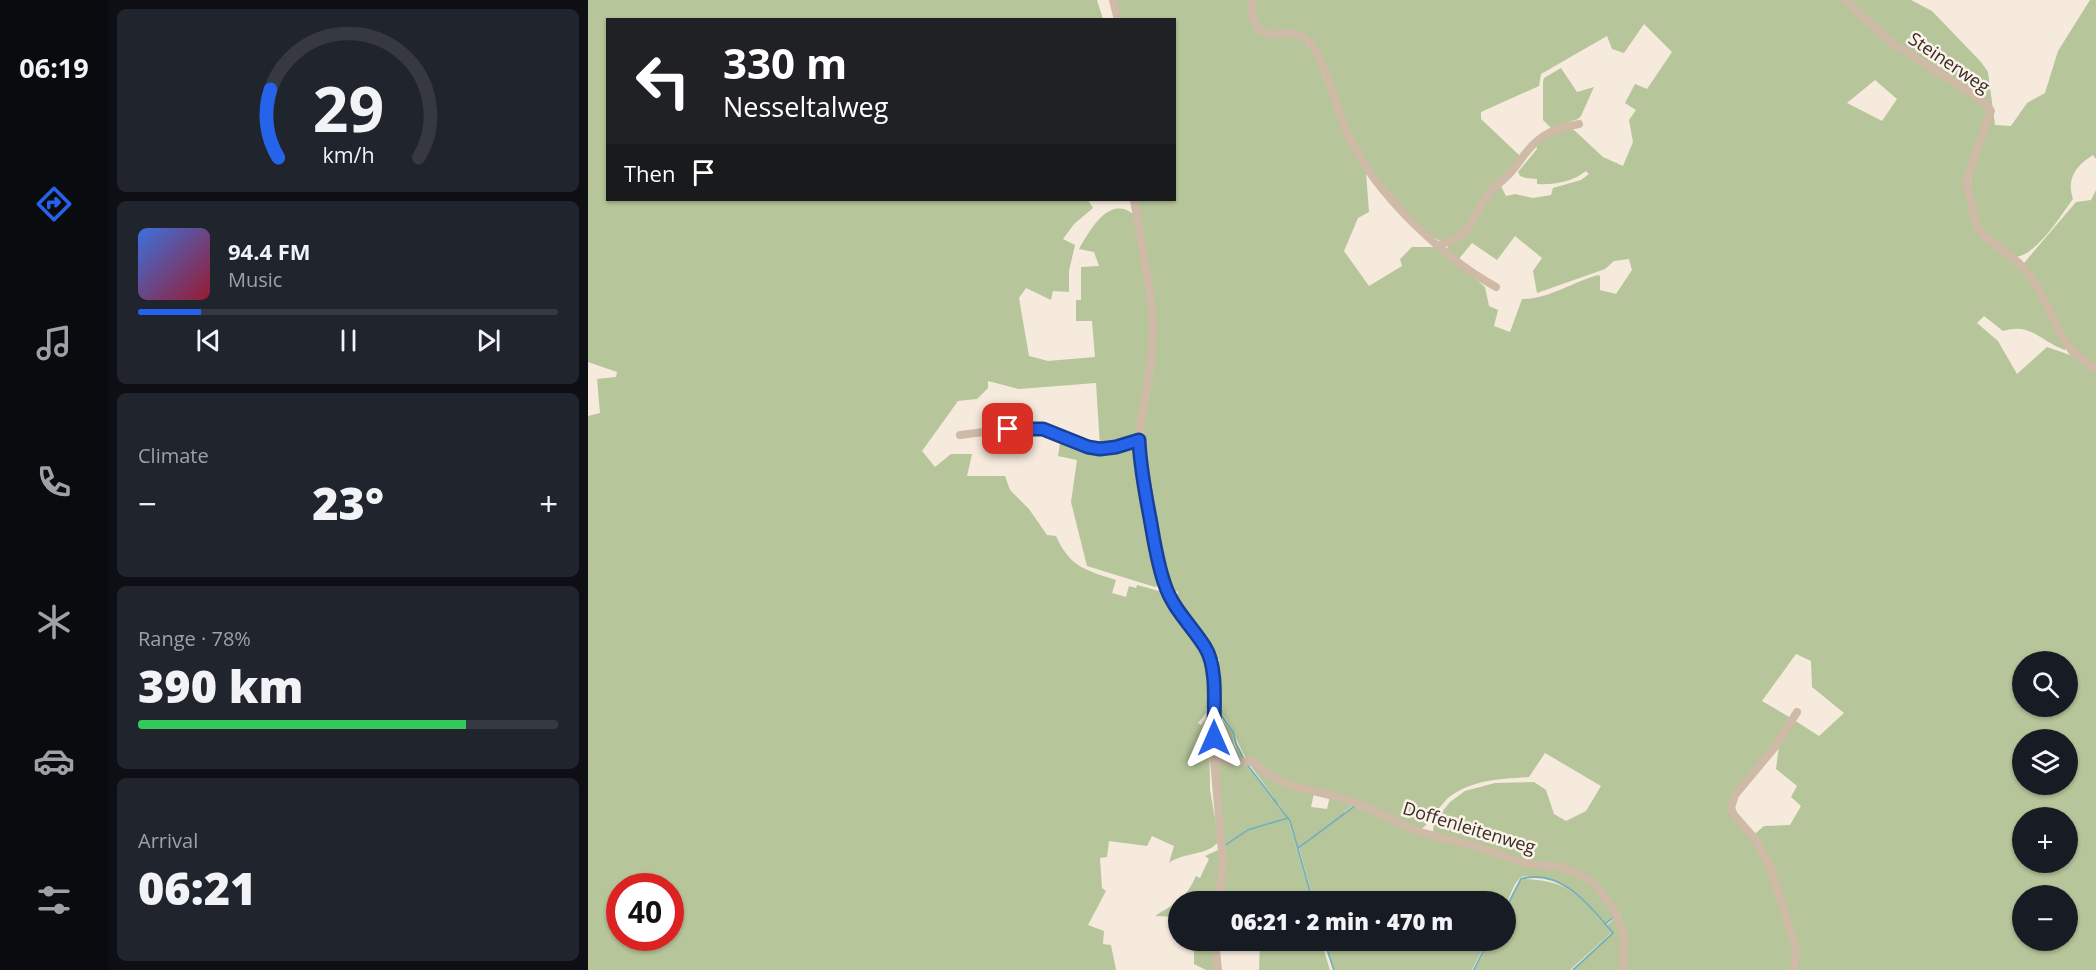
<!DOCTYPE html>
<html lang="en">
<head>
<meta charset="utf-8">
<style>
	:root { --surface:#171b24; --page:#20242c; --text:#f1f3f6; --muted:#9ea1a6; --line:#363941; --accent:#2563eb }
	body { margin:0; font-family:"Open Sans",sans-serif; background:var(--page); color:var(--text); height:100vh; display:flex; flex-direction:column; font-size:22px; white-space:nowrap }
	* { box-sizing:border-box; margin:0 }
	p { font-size:20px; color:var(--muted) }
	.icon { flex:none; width:33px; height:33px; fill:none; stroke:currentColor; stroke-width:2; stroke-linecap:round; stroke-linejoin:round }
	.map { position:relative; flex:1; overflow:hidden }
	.drawer { display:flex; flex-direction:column; gap:9px; padding:9px; background:#0d0f14; width:480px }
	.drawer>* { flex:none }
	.top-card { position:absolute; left:18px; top:18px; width:570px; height:183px; border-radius:0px; box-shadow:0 2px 4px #0004; background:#202124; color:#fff; overflow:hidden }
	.fabs { position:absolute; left:1424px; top:651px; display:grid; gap:12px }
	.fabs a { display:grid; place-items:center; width:66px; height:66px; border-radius:50%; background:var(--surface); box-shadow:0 2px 4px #0004; font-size:30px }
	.speed { position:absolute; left:18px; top:873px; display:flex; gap:12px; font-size:30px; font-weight:700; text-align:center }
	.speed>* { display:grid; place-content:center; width:78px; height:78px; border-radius:50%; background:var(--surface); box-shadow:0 2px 4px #0004; line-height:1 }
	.speed .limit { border:9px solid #d22; background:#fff; color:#111 }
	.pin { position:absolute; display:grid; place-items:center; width:51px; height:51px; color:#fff; margin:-26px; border-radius:12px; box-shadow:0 3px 9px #0006 }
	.me { position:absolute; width:66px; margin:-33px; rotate:0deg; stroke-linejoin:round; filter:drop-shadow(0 0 4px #0008) }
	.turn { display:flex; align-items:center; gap:21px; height:126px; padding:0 18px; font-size:27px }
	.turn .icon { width:78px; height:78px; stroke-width:2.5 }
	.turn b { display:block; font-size:42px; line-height:51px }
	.then { display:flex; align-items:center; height:57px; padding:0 18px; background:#0003; gap:12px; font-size:22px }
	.big { font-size:45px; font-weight:800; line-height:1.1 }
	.drawer .tile { flex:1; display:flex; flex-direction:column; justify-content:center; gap:9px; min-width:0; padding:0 21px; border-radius:9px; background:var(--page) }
	.drawer .dial { align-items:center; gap:0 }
	.dial svg { height:156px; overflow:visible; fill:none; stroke:var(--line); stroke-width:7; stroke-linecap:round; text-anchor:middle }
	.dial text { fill:var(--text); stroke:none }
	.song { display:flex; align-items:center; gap:18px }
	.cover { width:72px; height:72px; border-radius:9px; background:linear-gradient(135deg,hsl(220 70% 55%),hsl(350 70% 35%)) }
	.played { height:6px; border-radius:3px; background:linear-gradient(90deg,var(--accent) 15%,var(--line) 15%) }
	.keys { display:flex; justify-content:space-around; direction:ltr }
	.heat { display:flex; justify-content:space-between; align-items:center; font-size:33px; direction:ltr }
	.charge { height:9px; border-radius:4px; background:linear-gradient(90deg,#34c759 78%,var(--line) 0) }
	.trip { position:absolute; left:580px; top:891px; width:348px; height:60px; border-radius:30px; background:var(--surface); box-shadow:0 2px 4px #0004; font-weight:800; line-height:60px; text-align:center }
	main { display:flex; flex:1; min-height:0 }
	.tabs { display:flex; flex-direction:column; width:108px; justify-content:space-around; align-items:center; background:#090b0e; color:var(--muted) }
	.tabs .icon { width:42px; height:42px }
	.tabs .selected { color:var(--accent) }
	.tabs b { font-size:27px; color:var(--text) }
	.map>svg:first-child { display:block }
	.green { fill:#b6c59a; fill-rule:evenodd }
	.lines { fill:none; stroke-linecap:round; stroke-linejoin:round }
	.stream { stroke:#78b1b5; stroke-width:2 }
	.minor { stroke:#cebaa6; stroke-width:8 }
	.route-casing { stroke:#184099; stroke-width:15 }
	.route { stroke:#2563eb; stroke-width:10 }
	.labels { text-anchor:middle; stroke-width:5; stroke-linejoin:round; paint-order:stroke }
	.street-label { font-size:18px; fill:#3a2e28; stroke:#fbf3e9 }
</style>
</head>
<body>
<main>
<nav class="tabs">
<b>06:19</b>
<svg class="icon selected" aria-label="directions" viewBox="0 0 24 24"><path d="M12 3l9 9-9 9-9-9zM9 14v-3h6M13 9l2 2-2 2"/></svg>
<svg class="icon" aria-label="music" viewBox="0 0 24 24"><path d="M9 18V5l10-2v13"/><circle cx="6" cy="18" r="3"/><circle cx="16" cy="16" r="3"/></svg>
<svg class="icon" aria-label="phone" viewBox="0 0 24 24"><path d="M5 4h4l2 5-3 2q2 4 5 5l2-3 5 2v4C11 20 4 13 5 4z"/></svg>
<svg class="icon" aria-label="climate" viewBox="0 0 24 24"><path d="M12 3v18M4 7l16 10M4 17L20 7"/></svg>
<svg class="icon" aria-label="car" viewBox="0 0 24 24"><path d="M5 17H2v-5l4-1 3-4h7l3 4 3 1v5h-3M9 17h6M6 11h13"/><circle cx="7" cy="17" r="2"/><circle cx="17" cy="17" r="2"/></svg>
<svg class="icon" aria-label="filters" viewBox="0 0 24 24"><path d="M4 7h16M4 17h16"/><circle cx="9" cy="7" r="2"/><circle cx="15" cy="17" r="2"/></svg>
</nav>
<section class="drawer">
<div class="tile dial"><svg viewBox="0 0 100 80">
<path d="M14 69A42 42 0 1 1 86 69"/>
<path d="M14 69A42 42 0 0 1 10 34" stroke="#2563eb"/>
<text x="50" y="56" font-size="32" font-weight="700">29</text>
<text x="50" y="72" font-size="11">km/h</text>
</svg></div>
<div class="tile">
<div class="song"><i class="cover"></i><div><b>94.4 FM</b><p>Music</p></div></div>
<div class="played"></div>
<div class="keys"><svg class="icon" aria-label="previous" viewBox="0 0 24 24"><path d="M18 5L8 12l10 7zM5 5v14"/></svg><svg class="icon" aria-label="pause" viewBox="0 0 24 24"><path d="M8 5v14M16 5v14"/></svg><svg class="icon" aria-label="next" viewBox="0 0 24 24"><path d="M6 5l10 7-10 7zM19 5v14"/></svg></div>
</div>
<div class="tile"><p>Climate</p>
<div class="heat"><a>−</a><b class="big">23°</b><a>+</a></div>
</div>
<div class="tile"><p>Range · 78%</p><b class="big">390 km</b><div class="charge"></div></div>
<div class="tile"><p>Arrival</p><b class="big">06:21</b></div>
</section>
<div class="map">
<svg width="1508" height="970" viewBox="0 0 1508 970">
	<rect width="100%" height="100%" fill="#f5eadc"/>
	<g class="green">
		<path d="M0,0H509L515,19L20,20V200H500L505,208L486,224L475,239L487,245L481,271V292L465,291L463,300L438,288L431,298L441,356L460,361L507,357L504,321H488V300H493V267L511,266L506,252L491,249C502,230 521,195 545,214C553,253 561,293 562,333C563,367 554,402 548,434L544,439L512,447L508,383L431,389L400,381V388L389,399L370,401L334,451L347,467L363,454H384L379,476H417L422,490L441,509L459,535L468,536C482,567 497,570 528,580L524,593L538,597L541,586L548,588L549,585L575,592C581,616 606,633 615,656C622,672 620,691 620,708H618V713L610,723L613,725L621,715L622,790L631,841C620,856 595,852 581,863L586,846L564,836L559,846L521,841L519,857L512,858L514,888L518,891L500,925L516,931L515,944L523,945L528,970H0V416L12,413L9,379L28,377L29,372L0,362ZM32,886H82V938H32Z"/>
		<path d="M526,0H1323L1344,11L1393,62L1400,72L1407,125L1423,126L1439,103L1457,93L1470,51L1502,0H1508V159L1505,155C1488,166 1478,178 1485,199C1473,215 1448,256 1427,257C1418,250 1405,243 1397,234C1380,214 1379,183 1387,160L1383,157L1377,173L1376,186L1385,226L1393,236L1438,274L1453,296L1479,348L1477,350C1453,342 1443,322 1415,331L1396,316L1389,323L1410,341L1429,374L1459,347L1485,356L1508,372V970H1207L1208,967L1206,960L1203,970H1037C1037,958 1040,945 1038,933C1030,894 998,870 961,863C950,861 940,862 929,859C919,856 909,851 899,848C883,842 866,839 850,835L845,831L846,822L862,802L877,791L907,783L946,782L958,790L966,814L978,821L998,811L1013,786L957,753L941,777C913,779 884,779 860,798C850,807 844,822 832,830C807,822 785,806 761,797C740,790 717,791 697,782C683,776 674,761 658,758C648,741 643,720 628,708L629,679L627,664L631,662V659L626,660C617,636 598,616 584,595L589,596L590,592L582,589L575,568L565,521L553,440L566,367L568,317L549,200H586V20L531,19ZM1056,24L1084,52L1059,89L1047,84L1037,103L1048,110L1041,120L1045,142L1035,166L1015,157L986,130C973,125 958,136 948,144L949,149L930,172L932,176L938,178L949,179V184C966,185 984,182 998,171L1001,174L993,180L965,188L963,195L945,198L927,194L918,196L913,186C897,197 895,215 883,228C876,236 862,241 858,250L870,260L884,243L909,260L927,236L954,258L945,271L949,293L1017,269L1026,261L1041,259L1044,270L1028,294L1012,290V276L1010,275C984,282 962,299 934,299L922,332L906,326L910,310L901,306L897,287L852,249L846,247H824L812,259L814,266L781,286L756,251L770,218L781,212L778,172L762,144L748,111L727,55L714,40L716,33C737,54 742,85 753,112C769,153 793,189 824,219C833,227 842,237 853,241C883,236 885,211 901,191C911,179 923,170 932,156L893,119V112L951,86L953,74L1019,36L1024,49L1036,53ZM1287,80L1309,99L1294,121L1259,103ZM1208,654L1223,661L1224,687L1256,713L1231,736L1206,720L1191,746L1188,769L1209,786L1203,797L1213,806L1202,825L1176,826L1162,838L1142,814C1144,786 1168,768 1185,747C1192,738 1197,728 1203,718L1174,701ZM1434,662H1479V706H1434ZM1434,740H1479V784H1434ZM1434,818H1479V862H1434ZM1434,896H1479V940H1434Z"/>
		<path d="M973,68L989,92L1006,87L993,116L990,119L963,128L955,120V82L956,78Z"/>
		<path d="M1508,190V368L1503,366L1478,339L1436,263L1488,202L1503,200Z"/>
		<path d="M473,437L500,449L546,445L548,447L561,534L573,583L572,585L567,587L499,566L483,502L489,460L470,456Z"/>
		<path d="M628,712L644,732L646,745L655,758H639L629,752Z"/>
		<path d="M656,762L684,799L686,798L660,762L726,793L723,807L739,809L742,796L767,804L756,812L757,814L769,805L824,832L985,873L1011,891L1026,915L1017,923C998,898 978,878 945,877C940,877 934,875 931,879C925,885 922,897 918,904V902L726,901L711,848L750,817L710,847L703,822L691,804L689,806L699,817L660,830L636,844L630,765L632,763Z"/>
		<path d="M700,819L724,901L633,902L636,846L660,831Z"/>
		<path d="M630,850L633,852L629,901L591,902V933H588L589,917L567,916C589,902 597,900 608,876L612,878L621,859L617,856Z"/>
		<path d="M936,879C983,880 995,899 1023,933L982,970H887L902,941L918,940V910L933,881Z"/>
		<path d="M1028,917L1033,935V970H986L1026,933L1019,925Z"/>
		<path d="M606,941H624L628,970H618L606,964Z"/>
		<path d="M672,941H733L742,970H671Z"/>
		<path d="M737,941V940L899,941L884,970H747Z"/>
	</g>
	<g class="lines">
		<g class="stream">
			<path d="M588,614L598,628"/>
			<path d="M609,643L615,653"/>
			<path d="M621,670V682"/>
			<path d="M629,709L645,732L648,744L658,763L702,821L725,902"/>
			<path d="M637,845L660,830L700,818"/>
			<path d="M710,848L768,805"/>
			<path d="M918,908L933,879C969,869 997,899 1017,924"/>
			<path d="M736,940L746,970"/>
			<path d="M886,970L901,940"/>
			<path d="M985,970L1025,933L1017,924L1027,916"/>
		</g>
		<g class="minor">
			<path d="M525,0L530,20"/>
			<path d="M665,0C661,11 666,31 679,34C697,37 706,26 722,43C739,62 749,114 762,139C789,195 854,257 908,287"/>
			<path d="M1257,0L1304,43L1394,100L1403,111L1378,181L1389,227L1395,235L1431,263L1442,276L1452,291L1474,337L1484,351L1508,370"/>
			<path d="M546,200L561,286L565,324L564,355L552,426V455L569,557L577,587L585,603L617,648L625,672L626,760L635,863L631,902"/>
			<path d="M851,245C884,235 881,224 897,199C904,188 915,181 923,172C928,167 932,160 937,154C953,133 966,129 991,124"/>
			<path d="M372,435L420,429H455L500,447L512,449L528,447L551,440"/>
			<path d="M626,760L665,762L684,777L701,785L762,800L831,832L887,846L936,863L972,867L987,872L1001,880L1010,888L1026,910L1036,935L1035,970"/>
			<path d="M627,940L630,970"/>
			<path d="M1205,970L1208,955L1206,942L1182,866L1167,839L1146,815L1143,808L1147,795L1187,747L1209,712"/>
		</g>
	</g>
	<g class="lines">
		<g class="route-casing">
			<path id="route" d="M420,429H455L500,447L512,449L528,447L551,440C552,466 557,492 562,518C566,540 569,563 577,585C585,609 604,626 617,647C631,669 625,712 626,738"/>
		</g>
		<use href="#route" class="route"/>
	</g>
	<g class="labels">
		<g class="street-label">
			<text transform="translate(1361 63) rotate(34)" y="6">Steinerweg</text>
			<text transform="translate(881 828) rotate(17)" y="6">Doffenleitenweg</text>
		</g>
	</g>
</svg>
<div class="fabs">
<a><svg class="icon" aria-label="search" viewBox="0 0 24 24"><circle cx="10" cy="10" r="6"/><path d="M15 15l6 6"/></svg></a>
<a><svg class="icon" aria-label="layers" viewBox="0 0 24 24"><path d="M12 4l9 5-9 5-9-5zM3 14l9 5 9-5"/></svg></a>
<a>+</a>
<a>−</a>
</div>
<div class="speed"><div class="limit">40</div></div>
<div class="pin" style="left:420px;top:429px;background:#d93025"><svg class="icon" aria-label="arrive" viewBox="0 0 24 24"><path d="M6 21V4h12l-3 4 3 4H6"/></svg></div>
<svg class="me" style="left:626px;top:738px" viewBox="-20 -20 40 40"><path d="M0-17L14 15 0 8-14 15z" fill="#2563eb" stroke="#fff" stroke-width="4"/></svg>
<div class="trip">06:21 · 2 min · 470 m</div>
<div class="top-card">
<div class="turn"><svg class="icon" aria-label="left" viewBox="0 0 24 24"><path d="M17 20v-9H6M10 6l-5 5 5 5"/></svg><div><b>330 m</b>Nesseltalweg</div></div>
<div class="then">Then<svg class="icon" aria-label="arrive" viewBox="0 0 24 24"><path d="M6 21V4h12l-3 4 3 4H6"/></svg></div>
</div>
</div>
</main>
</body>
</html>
